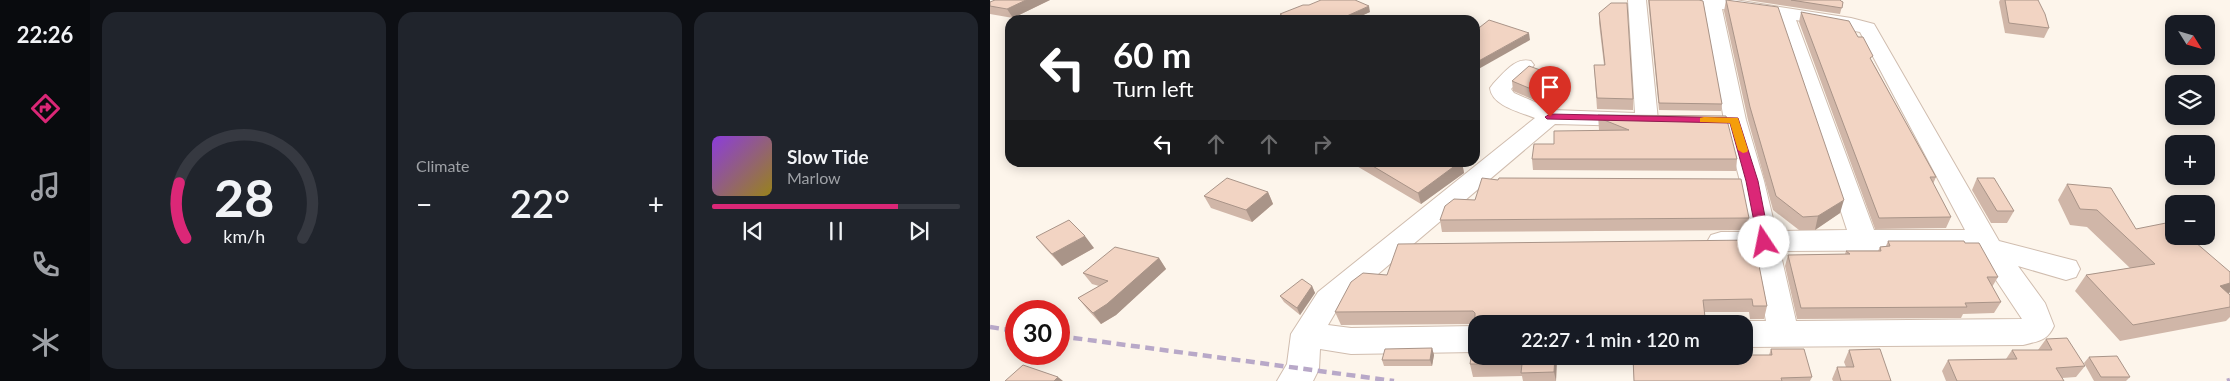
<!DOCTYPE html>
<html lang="en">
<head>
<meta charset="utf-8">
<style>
	:root { --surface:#171b24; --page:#20242c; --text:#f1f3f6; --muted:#9ea1a6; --line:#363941; --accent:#db2777 }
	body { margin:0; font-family:Lato,sans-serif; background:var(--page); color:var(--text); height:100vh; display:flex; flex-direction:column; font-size:19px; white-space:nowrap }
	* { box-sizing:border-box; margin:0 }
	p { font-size:16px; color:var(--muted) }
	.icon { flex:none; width:28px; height:28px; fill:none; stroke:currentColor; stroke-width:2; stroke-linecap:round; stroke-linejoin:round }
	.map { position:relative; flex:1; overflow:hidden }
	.side { display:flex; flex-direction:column; gap:12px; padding:12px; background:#0d0f14; width:900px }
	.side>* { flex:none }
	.hud { position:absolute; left:15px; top:15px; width:475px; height:152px; border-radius:15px; box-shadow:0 2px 12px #0003; background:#202124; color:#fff; overflow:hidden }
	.needle { width:32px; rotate:127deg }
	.controls { position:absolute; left:1175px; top:15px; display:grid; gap:10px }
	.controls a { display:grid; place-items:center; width:50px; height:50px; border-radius:10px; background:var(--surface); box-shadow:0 2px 12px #0003; font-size:25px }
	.speed { position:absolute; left:15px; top:300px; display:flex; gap:10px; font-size:25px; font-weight:700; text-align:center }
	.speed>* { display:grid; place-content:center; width:65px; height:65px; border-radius:50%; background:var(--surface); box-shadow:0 2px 12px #0003; line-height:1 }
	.speed .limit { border:8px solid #d22; background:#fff; color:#111 }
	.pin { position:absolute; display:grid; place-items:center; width:42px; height:42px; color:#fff; margin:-51px -21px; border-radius:50% 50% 50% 0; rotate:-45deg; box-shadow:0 0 5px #0007 }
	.pin .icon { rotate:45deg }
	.me { position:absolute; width:55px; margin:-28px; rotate:349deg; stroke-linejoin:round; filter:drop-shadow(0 0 4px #0008) }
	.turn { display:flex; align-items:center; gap:18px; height:105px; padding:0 25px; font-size:22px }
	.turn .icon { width:65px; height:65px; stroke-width:2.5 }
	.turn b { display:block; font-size:35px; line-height:42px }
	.lanes { display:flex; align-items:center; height:48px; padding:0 25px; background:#0003; justify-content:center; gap:25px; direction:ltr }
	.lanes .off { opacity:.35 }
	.big { font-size:38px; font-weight:600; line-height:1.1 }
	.side .card { flex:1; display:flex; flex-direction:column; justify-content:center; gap:8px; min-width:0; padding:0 18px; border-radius:15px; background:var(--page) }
	.side .dial { align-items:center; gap:0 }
	.dial svg { height:130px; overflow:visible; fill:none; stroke:var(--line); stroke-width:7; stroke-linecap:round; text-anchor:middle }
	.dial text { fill:var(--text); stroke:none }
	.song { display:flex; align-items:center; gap:15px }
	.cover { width:60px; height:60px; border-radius:8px; background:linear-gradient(135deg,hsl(270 70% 55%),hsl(50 70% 35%)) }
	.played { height:5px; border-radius:2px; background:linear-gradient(90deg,var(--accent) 75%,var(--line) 75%) }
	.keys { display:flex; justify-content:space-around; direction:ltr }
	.heat { display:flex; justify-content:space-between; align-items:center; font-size:28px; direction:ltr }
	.side .tiles { flex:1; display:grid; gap:12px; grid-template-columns:repeat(3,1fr) }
	.trip { position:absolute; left:478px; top:315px; width:285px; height:50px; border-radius:15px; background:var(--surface); box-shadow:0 2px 12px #0003; font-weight:600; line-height:50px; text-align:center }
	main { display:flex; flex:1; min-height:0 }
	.tabs { display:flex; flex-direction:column; width:90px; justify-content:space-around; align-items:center; background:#090b0e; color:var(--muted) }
	.tabs .icon { width:35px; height:35px }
	.tabs .active { color:var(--accent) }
	.tabs b { font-size:22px; color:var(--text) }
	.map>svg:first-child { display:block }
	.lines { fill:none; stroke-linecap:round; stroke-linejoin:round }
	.street-casing { stroke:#d0bdaf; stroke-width:2 }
	.street { fill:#fff; fill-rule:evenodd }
	.rail { stroke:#b8a8c8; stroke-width:4.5; stroke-dasharray:9 5.5; stroke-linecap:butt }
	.wall { fill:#d0b6a8 }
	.shaded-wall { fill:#a99488 }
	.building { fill:#f2d4c3; stroke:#a99488 }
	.route { fill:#db2777; stroke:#8e194d }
	.slow { fill:#f59e0b }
</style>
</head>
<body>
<main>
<nav class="tabs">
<b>22:26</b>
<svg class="icon active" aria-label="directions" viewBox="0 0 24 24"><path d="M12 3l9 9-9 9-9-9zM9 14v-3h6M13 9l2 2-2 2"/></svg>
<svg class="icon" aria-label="music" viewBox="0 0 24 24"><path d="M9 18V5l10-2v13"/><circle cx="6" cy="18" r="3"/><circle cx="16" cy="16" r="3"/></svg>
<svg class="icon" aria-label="phone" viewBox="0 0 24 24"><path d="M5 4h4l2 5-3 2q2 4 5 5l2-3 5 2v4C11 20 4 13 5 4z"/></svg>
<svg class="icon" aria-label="climate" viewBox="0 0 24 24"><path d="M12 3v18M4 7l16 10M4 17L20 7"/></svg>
</nav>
<section class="side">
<div class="tiles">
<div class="card dial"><svg viewBox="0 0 100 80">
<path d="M14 69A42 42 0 1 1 86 69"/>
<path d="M14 69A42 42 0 0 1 10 35" stroke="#db2777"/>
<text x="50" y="56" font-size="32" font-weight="700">28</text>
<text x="50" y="72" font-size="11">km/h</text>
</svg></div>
<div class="card"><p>Climate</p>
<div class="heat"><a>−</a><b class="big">22°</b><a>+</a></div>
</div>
<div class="card">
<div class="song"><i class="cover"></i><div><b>Slow Tide</b><p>Marlow</p></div></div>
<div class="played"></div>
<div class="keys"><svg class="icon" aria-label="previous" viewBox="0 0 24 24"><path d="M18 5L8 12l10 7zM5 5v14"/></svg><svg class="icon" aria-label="pause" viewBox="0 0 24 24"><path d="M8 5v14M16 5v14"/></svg><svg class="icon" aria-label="next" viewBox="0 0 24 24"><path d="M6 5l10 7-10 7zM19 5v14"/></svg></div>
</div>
</div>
</section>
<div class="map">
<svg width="1240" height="381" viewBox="0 0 1240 381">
	<rect width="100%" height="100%" fill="#fdf5eb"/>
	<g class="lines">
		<g class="street-casing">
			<g id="street">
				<path d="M638,0H656L668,120L665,125C656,127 650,124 642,126L565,124L348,308L338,325L361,328L486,326V352L361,354L330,349L329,369L323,381H287L297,364L301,334L328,292L545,118C530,112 502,106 500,88L503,84C514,73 525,57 541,61L544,65L521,89L524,93L563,110L645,113Z"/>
				<path d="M701,0H745L861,18L884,24L1009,241L1086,261L1090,269L1086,277L1076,280L1028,266L1055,303L1064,326C1057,341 1049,341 1033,345L754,347V324H747L754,321H776L763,251L731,252L721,249L717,242L721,235L731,232H759L750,181L734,120L714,6L704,4ZM732,9L787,17L857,230L786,231L774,181L756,120ZM806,20L870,32L975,230H884ZM986,250L1032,319L806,321L790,251Z"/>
			</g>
		</g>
		<use href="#street" class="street"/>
		<g class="rail">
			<path d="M0,327L26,331"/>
			<path d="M69,336L404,381"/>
			<path d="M1237,381L1240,380"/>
		</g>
	</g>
	<g class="wall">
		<path d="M60,0L23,18L0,14V2Z"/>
		<path d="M658,0H709L732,104L731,111L669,110Z"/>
		<path d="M736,0L850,213L825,230H809L783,210L758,120L734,11Z"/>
		<path d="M757,0H850L851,1L853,2L850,14Z"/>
		<path d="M1010,0H1048L1059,28L1054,38L1015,33L1009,2Z"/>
		<path d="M380,12L362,20H292L290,14Z"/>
		<path d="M811,12L882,61L946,177L943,184L961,217L956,228L885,229L809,22Z"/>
		<path d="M609,13L643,99V110L607,109L604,65H614L609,23Z"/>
		<path d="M578,80L579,90L558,106L523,91L522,81Z"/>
		<path d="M608,115L747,159L746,171L543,170L542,159L564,144L611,130H609Z"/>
		<path d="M364,162H472L474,173L431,204L365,165Z"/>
		<path d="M987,178L1024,211L1017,223H1001L982,190Z"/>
		<path d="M1077,184L1146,229L1240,272V292L1239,293L1240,295V317L1236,321L1130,341L1085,291L1096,275L1140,268L1097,227L1080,225L1068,200Z"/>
		<path d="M278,192L283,204L262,222L221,208L214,196Z"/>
		<path d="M759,218L757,230L452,232L450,220Z"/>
		<path d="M46,237L104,248L72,266L56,249Z"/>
		<path d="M764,240L777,306L774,319H760L759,312H715V317L714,324H486V328L485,324L351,325L345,312L397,275Z"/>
		<path d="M898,241L975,243L1008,277L1002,287L1011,302L1004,313L973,314L971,318L807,319L795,266L798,255L855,254L856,251H888L890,247L896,246Z"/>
		<path d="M169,258L176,269L126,315L111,324L97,309L88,298L109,286L102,284L93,273Z"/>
		<path d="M322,286L325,293L310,315L294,302L290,296Z"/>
		<path d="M1056,339L1095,366L1086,377L1072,378L1074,381H956L952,371L958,360L1016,359L1022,350H1048Z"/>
		<path d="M442,348L444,355L442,366H394L392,360Z"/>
		<path d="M781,349L822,377L820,381H644L643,357L779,355Z"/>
		<path d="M859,350L901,381H843L842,379L847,367H856L854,362Z"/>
		<path d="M567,356L566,381H533L532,376L483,377L480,364Z"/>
		<path d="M1099,357L1140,377L1136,381H1104L1094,363Z"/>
	</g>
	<g class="shaded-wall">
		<path d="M36,0H60L23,18L17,9Z"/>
		<path d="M379,6L380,12L362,20H348Z"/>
		<path d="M539,33L540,40L485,71V63Z"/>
		<path d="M578,80L579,90L558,106V96Z"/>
		<path d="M470,162H472L474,173L431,204L428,193Z"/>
		<path d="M278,192L283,204L262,222L256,210Z"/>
		<path d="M854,200L850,213L825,230L828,216Z"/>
		<path d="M95,236L104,248L72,266L62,254Z"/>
		<path d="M169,258L176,269L126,315L111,324L103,313Z"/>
		<path d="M1240,283V292L1236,297L1230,286Z"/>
		<path d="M322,286L325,293L310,315L307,308Z"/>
		<path d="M442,348L444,355L442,366L440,360Z"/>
		<path d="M565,356H567L566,381L564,372Z"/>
		<path d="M68,377L73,381H64Z"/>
	</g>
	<g class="building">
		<path d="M5,0H36L17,9L0,6V2Z"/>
		<path d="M331,0H365L379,6L348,20H299L290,14L313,5H319Z"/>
		<path d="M659,0H709L713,1L732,104L669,103Z"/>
		<path d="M736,0L788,7L854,200L828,216L813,217L786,196L760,107Z"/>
		<path d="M801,0H850L851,1L853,2L852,8Z"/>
		<path d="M1015,0H1048L1055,14L1059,28L1019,23Z"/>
		<path d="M621,3H637L643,99L607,98L604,65H615L609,13Z"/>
		<path d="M811,12L859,21L868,37H873L883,56L880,58L946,177H940L961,217L889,218Z"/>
		<path d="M499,20L539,33L485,63V31Z"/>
		<path d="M539,66L578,80L558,96L522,81Z"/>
		<path d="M608,115L736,116L747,159H542L544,144H564V131L639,130L609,118Z"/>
		<path d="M376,162H470L428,193Z"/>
		<path d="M237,178L278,192L256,210L214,196Z"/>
		<path d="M492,178L508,180L509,178L751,179L759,218L450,220L455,206L464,199L485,200Z"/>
		<path d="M987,178H1004L1024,211H1007Z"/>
		<path d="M1077,184L1121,188L1146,229L1181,222L1184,224V236H1198L1240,272V283L1230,286L1240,295V307L1143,325L1096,275L1165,264L1107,210L1090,209Z"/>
		<path d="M79,220L95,236L62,254L46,237Z"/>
		<path d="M764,240L777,306H763L762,299L713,300L715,317L665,318V316L568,317L567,324H487V323H485V313L483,311L345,312L361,282L373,273L397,275L408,244Z"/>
		<path d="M898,241H974L975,243H989L1008,277H997L1011,302L975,303L977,307L811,308L798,255L860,254L856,251H891L890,247L900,246Z"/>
		<path d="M125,247L169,258L117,304L103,313L88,298L118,281L93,273Z"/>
		<path d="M312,279L322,286L307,308L290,296Z"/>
		<path d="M486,329V356H565L564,372L531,373L532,364H480Z"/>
		<path d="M1077,338L1095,366L1066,368L1074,381H967L958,360L1027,359L1022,350H1062L1056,339Z"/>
		<path d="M442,348L440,360H392L395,349Z"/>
		<path d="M781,349H814L822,377L791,378L792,381H644L643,357L754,356V355H782Z"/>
		<path d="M890,349L901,381H851L847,367H864L859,350Z"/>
		<path d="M1127,356L1140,377H1111L1099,357Z"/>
		<path d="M33,365L68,377L64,381H15Z"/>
	</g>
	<path class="route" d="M560,114L748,118L768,181L780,242L779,245H770L768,242L756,181L740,123L557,119L555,117Z"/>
	<path class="slow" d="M714,117L748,118L758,150L757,152L753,153L748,150L740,123L710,122V118Z"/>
</svg>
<div class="controls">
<a><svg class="needle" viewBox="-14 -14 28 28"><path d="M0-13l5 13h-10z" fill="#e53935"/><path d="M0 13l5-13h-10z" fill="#9ea1a6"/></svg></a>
<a><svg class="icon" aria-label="layers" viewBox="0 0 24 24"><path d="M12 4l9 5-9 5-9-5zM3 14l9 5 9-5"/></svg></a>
<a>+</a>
<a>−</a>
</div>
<div class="speed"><div class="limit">30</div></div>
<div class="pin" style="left:560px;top:117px;background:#d93025"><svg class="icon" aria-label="arrive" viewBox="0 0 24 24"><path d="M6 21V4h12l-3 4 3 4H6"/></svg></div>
<svg class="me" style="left:774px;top:242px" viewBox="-20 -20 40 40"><circle r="19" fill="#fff"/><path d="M0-13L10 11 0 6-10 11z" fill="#db2777"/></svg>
<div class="trip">22:27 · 1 min · 120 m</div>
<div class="hud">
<div class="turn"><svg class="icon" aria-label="left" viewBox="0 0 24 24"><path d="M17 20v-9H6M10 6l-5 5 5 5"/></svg><div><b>60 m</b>Turn left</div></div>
<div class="lanes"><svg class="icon" aria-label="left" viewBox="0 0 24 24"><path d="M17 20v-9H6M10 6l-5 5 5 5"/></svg><svg class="icon off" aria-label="ahead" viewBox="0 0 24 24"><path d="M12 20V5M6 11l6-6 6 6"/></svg><svg class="icon off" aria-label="ahead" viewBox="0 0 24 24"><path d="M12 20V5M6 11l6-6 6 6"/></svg><svg class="icon off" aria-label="right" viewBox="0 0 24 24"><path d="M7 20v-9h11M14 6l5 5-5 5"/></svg></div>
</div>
</div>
</main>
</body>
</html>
